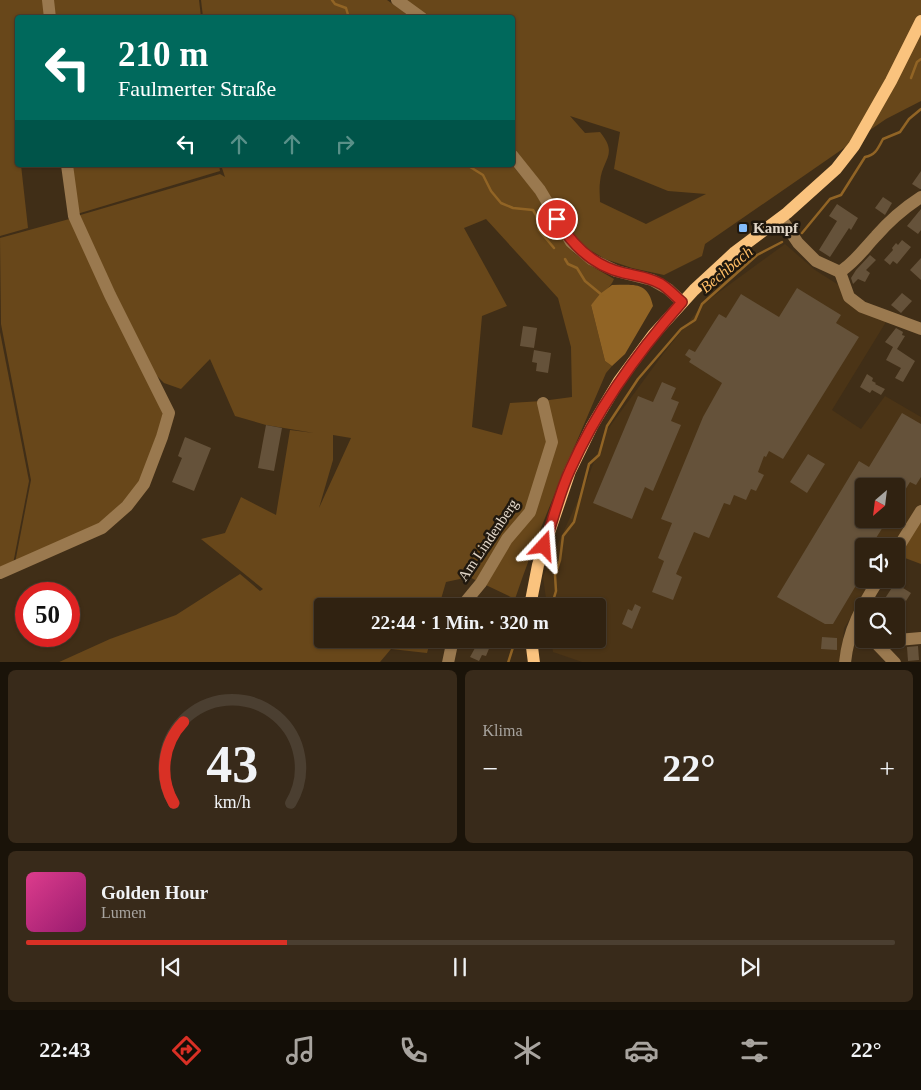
<!DOCTYPE html>
<html lang="de">
<head>
<meta charset="utf-8">
<style>
	:root { --surface:#302211; --page:#382a1a; --text:#f1f3f6; --muted:#a8a49f; --line:#4b3f31; --accent:#d93025 }
	body { margin:0; font-family:Georgia,serif; background:var(--page); color:var(--text); height:100vh; display:flex; flex-direction:column; font-size:19px; white-space:nowrap }
	* { box-sizing:border-box; margin:0 }
	p { font-size:16px; color:var(--muted) }
	.icon { flex:none; width:28px; height:28px; fill:none; stroke:currentColor; stroke-width:2; stroke-linecap:round; stroke-linejoin:round }
	.map { position:relative; height:662px; overflow:hidden }
	.panel { display:flex; flex-direction:column; gap:8px; padding:8px; background:#1a1309; flex:1 }
	.panel>* { flex:none }
	.guide { position:absolute; left:15px; top:15px; width:500px; height:152px; border-radius:5px; box-shadow:0 1px 4px #0004,0 0 0 1px var(--line); background:#00695c; color:#fff; overflow:hidden }
	.needle { width:32px; rotate:208deg }
	.tools { position:absolute; left:855px; top:478px; display:grid; gap:10px }
	.tools a { display:grid; place-items:center; width:50px; height:50px; border-radius:5px; background:var(--surface); box-shadow:0 1px 4px #0004,0 0 0 1px var(--line); font-size:25px }
	.speed { position:absolute; left:15px; top:582px; display:flex; gap:10px; font-size:25px; font-weight:700; text-align:center }
	.speed>* { display:grid; place-content:center; width:65px; height:65px; border-radius:50%; background:var(--surface); box-shadow:0 1px 4px #0004,0 0 0 1px var(--line); line-height:1 }
	.speed .limit { border:8px solid #d22; background:#fff; color:#111 }
	.pin { position:absolute; display:grid; place-items:center; width:42px; height:42px; color:#fff; margin:-21px; border:2px solid #fff; border-radius:50%; box-shadow:0 1px 5px #0007 }
	.me { position:absolute; width:55px; margin:-28px; rotate:19deg; stroke-linejoin:round; filter:drop-shadow(0 0 4px #0008) }
	.turn { display:flex; align-items:center; gap:18px; height:105px; padding:0 20px; font-size:22px }
	.turn .icon { width:65px; height:65px; stroke-width:2.5 }
	.turn b { display:block; font-size:35px; line-height:42px }
	.lanes { display:flex; align-items:center; height:48px; padding:0 20px; background:#0003; justify-content:center; gap:25px; direction:ltr }
	.lanes .off { opacity:.35 }
	.big { font-size:38px; font-weight:600; line-height:1.1 }
	.panel .tile { flex:1; display:flex; flex-direction:column; justify-content:center; gap:8px; min-width:0; padding:0 18px; border-radius:8px; background:var(--page) }
	.panel .dial { align-items:center; gap:0 }
	.dial svg { height:130px; overflow:visible; fill:none; stroke:var(--line); stroke-width:7; stroke-linecap:round; text-anchor:middle }
	.dial text { fill:var(--text); stroke:none }
	.song { display:flex; align-items:center; gap:15px }
	.cover { width:60px; height:60px; border-radius:8px; background:linear-gradient(135deg,hsl(330 70% 55%),hsl(320 70% 35%)) }
	.played { height:5px; border-radius:2px; background:linear-gradient(90deg,var(--accent) 30%,var(--line) 30%) }
	.keys { display:flex; justify-content:space-around; direction:ltr }
	.heat { display:flex; justify-content:space-between; align-items:center; font-size:28px; direction:ltr }
	.panel .tiles { flex:1; display:grid; gap:8px; grid-template-columns:1fr 1fr }
	.tile:last-child { grid-column:span 2 }
	.trip { position:absolute; left:314px; top:598px; width:292px; height:50px; border-radius:5px; background:var(--surface); box-shadow:0 1px 4px #0004,0 0 0 1px var(--line); font-weight:600; line-height:50px; text-align:center }
	.menu { display:flex; height:80px; justify-content:space-around; align-items:center; background:#130e07; color:var(--muted) }
	.menu .icon { width:35px; height:35px }
	.menu .selected { color:var(--accent) }
	.menu b { font-size:22px; color:var(--text) }
	.map>svg:first-child { display:block }
	.built { fill:#4b3416; fill-rule:evenodd }
	.green { fill:#68471a; fill-rule:evenodd }
	.water { fill:#916425 }
	.lines { fill:none; stroke-linecap:round; stroke-linejoin:round }
	.stream { stroke:#916425; stroke-width:2.5 }
	.building { fill:#65523a }
	.minor { stroke:#9a794f; stroke-width:12 }
	.major { stroke:#fac37e; stroke-width:12 }
	.route-casing { stroke:#8d1f18; stroke-width:12 }
	.route { stroke:#d93025; stroke-width:9 }
	.poi-dot { fill:#83bcfb; stroke:#20180e; stroke-width:2 }
	.labels { text-anchor:middle; stroke-width:5; stroke-linejoin:round; paint-order:stroke }
	.poi-label { font-size:15px; font-weight:bold; fill:#e2d7c9; stroke:#20180e; text-anchor:start }
	.street-label { font-size:15px; fill:#e2d7c9; stroke:#20180e }
	.water-label { font-size:16px; font-style:italic; fill:#fbba64; stroke:#20180e }
</style>
</head>
<body>
<div class="map">
<svg width="921" height="663" viewBox="0 0 921 663">
	<rect width="100%" height="100%" fill="#402e17"/>
	<path class="built" d="M785,244L815,270L889,317L832,410L861,429L885,396L921,417V505L896,546H864V579H876L844,628L841,662H582L553,652L551,639H598V606H547L543,577L587,480L605,433L663,354L703,304ZM864,486H896V519H864Z"/>
	<g class="green">
		<path d="M0,0H44L46,17L18,18V165H21L28,228L0,236Z"/>
		<path d="M49,0H199L201,17H51Z"/>
		<path d="M201,0H387L411,17H203Z"/>
		<path d="M402,0H921V101L886,119L705,244L702,256L664,275L632,268L605,259L588,249L572,236L534,175L513,148L512,18L428,17ZM570,116L620,132L614,169L668,191L706,194L646,224L600,202C600,196 599,189 600,182C602,159 619,155 600,132L585,133Z"/>
		<path d="M69,165H219L220,171L77,214Z"/>
		<path d="M221,165H512L534,191L560,234L574,253L590,265L614,279C611,288 598,297 591,305L605,361L612,366L606,373C574,448 541,522 515,599L469,577L446,582L439,606H322V639H431L427,653L391,649L380,662L57,663L110,639L176,615L240,574L260,591L263,589L201,539L225,533L241,497L276,515L290,430L314,433L266,425L235,416L210,359L181,389L164,383L156,375L77,216L220,174L225,177ZM486,219L558,298L571,347L572,397L542,401L510,403L502,435L472,427L482,316L507,306L464,228ZM333,435L351,438L319,508L333,460Z"/>
		<path d="M73,218L164,416L137,488L99,525L15,563L31,480L1,324L0,238Z"/>
		<path d="M0,332L29,481L13,564L0,570Z"/>
		<path d="M921,516V564L897,555Z"/>
	</g>
	<path class="water" d="M612,285C633,285 648,281 653,306L625,354L612,366L605,361L591,305L600,294Z"/>
	<g class="lines">
		<g class="stream">
			<path d="M332,0L335,4L346,8L349,18"/>
			<path d="M911,78L917,62L921,59"/>
			<path d="M467,165L483,175L491,191L501,203L513,208L533,210L536,215L539,230L554,248"/>
			<path d="M802,233L830,199L841,195L865,157C876,155 878,148 883,139L900,132L909,119L921,109"/>
			<path d="M565,259L568,264L577,268L585,281L602,295"/>
			<path d="M550,606L553,601L556,591L555,575L560,560L563,536L574,522L589,464L599,455L607,426L638,379L681,329L695,320L702,304L757,255L782,242"/>
			<path d="M508,663L514,644"/>
		</g>
	</g>
	<g class="building">
		<path d="M921,171V189H920L912,184Z"/>
		<path d="M883,197L892,203L885,215L875,208Z"/>
		<path d="M837,204L858,218L851,230L849,228L830,257L819,250L837,221L829,216Z"/>
		<path d="M921,209V230L918,234L907,226Z"/>
		<path d="M902,240L911,247L897,264L893,261L890,265L884,260L893,250L892,248L896,243L898,245Z"/>
		<path d="M870,255L876,260L866,270L870,273L865,282L858,279L853,284L851,278L856,270Z"/>
		<path d="M921,258V280L910,270Z"/>
		<path d="M797,288L841,315L836,323L859,337L783,459L769,451L766,457L764,456L758,472L764,475L756,491L751,489L746,500L734,495L730,505L724,503L709,538L694,532L676,574L682,577L673,600L652,592L664,561L658,558L672,523L661,519L703,417L722,383L689,362L691,359L685,355L689,349L695,352L719,314L726,318L741,294L779,317Z"/>
		<path d="M902,293L912,301L901,313L891,305Z"/>
		<path d="M523,326L537,328L534,348L520,346Z"/>
		<path d="M896,328L903,332L902,335L905,336L897,349L915,361L903,382L895,378L901,368L886,360L893,347L885,342Z"/>
		<path d="M534,350L551,353L548,373L536,371L537,363L532,362Z"/>
		<path d="M867,374L873,378L872,381L876,383L875,384L885,389L881,395L872,390L870,393L860,387Z"/>
		<path d="M662,382L676,388L671,399L679,402L671,421L681,425L653,491L645,487L632,519L593,503L638,396L653,402Z"/>
		<path d="M902,413L921,424V477L916,485L910,482L896,505V486H864V519H888L871,546H864V559L860,565L864,568V572L833,624H825L777,597L859,461L869,467Z"/>
		<path d="M266,425L282,428L274,471L258,468Z"/>
		<path d="M185,437L211,448L194,491L172,482L182,458L178,456Z"/>
		<path d="M808,454L825,464L807,493L790,482Z"/>
		<path d="M895,583L911,593L906,601L900,598L895,606H880Z"/>
		<path d="M635,604L641,607L632,629L622,624L628,609L632,611Z"/>
		<path d="M822,637L837,638V650L821,649Z"/>
		<path d="M480,639H493L486,656L482,655L479,661L470,657Z"/>
		<path d="M918,646L919,660L908,661L907,647Z"/>
	</g>
	<g class="lines">
		<g class="minor">
			<path d="M48,0L50,18"/>
			<path d="M397,0L422,18"/>
			<path d="M512,155L540,190L571,242L591,259L616,271L652,280L668,289L682,302"/>
			<path d="M781,218L798,243L816,261L840,272C857,260 862,251 876,236C889,221 904,208 921,197"/>
			<path d="M840,272L849,297L862,307L921,329"/>
			<path d="M896,551L921,511"/>
			<path d="M0,573L102,528L127,506L144,484L162,437L169,413L110,295L74,216L67,165"/>
			<path d="M462,606L481,583L507,539L530,512L552,442L543,403"/>
			<path d="M869,639L875,642L921,638"/>
			<path d="M875,642L895,663"/>
			<path d="M448,663L453,639"/>
			<path d="M845,663C848,630 862,606 879,579"/>
		</g>
		<g class="major">
			<path d="M530,606L538,565L570,471L592,426L619,381L653,335L694,290L735,252L787,213L836,169L854,146L891,81L921,21"/>
			<path d="M531,639L534,663"/>
		</g>
	</g>
	<g class="lines">
		<g class="route-casing">
			<path id="route" d="M544,546C553,521 559,494 570,470C598,407 637,353 682,302C675,296 669,289 661,284C649,277 637,276 624,273C593,266 572,245 557,219"/>
		</g>
		<use href="#route" class="route"/>
	</g>
	<rect class="poi-dot" x="738" y="223" width="10" height="10" rx="2.5"/>
	<g class="labels">
		<g class="poi-label">
			<text x="753" y="233">Kampf</text>
		</g>
		<g class="street-label">
			<text transform="translate(488 540) rotate(-56)" y="5">Am Lindenberg</text>
		</g>
		<g class="water-label">
			<text transform="translate(726 269) rotate(-40)" y="6">Bechbach</text>
		</g>
	</g>
</svg>
<div class="tools">
<a><svg class="needle" viewBox="-14 -14 28 28"><path d="M0-13l5 13h-10z" fill="#e53935"/><path d="M0 13l5-13h-10z" fill="#a8a49f"/></svg></a>
<a><svg class="icon" aria-label="sound" viewBox="0 0 24 24"><path d="M4 9h4l5-4v14l-5-4H4zM17 9q2 3 0 6"/></svg></a>
<a><svg class="icon" aria-label="search" viewBox="0 0 24 24"><circle cx="10" cy="10" r="6"/><path d="M15 15l6 6"/></svg></a>
</div>
<div class="speed"><div class="limit">50</div></div>
<div class="pin" style="left:557px;top:219px;background:#d93025"><svg class="icon" aria-label="arrive" viewBox="0 0 24 24"><path d="M6 21V4h12l-3 4 3 4H6"/></svg></div>
<svg class="me" style="left:544px;top:546px" viewBox="-20 -20 40 40"><path d="M0-17L14 15 0 8-14 15z" fill="#d93025" stroke="#fff" stroke-width="4"/></svg>
<div class="trip">22:44 · 1 Min. · 320 m</div>
<div class="guide">
<div class="turn"><svg class="icon" aria-label="left" viewBox="0 0 24 24"><path d="M17 20v-9H6M10 6l-5 5 5 5"/></svg><div><b>210 m</b>Faulmerter Straße</div></div>
<div class="lanes"><svg class="icon" aria-label="left" viewBox="0 0 24 24"><path d="M17 20v-9H6M10 6l-5 5 5 5"/></svg><svg class="icon off" aria-label="ahead" viewBox="0 0 24 24"><path d="M12 20V5M6 11l6-6 6 6"/></svg><svg class="icon off" aria-label="ahead" viewBox="0 0 24 24"><path d="M12 20V5M6 11l6-6 6 6"/></svg><svg class="icon off" aria-label="right" viewBox="0 0 24 24"><path d="M7 20v-9h11M14 6l5 5-5 5"/></svg></div>
</div>
</div>
<section class="panel">
<div class="tiles">
<div class="tile dial"><svg viewBox="0 0 100 80">
<path d="M14 69A42 42 0 1 1 86 69"/>
<path d="M14 69A42 42 0 0 1 20 19" stroke="#d93025"/>
<text x="50" y="56" font-size="32" font-weight="700">43</text>
<text x="50" y="72" font-size="11">km/h</text>
</svg></div>
<div class="tile"><p>Klima</p>
<div class="heat"><a>−</a><b class="big">22°</b><a>+</a></div>
</div>
<div class="tile">
<div class="song"><i class="cover"></i><div><b>Golden Hour</b><p>Lumen</p></div></div>
<div class="played"></div>
<div class="keys"><svg class="icon" aria-label="previous" viewBox="0 0 24 24"><path d="M18 5L8 12l10 7zM5 5v14"/></svg><svg class="icon" aria-label="pause" viewBox="0 0 24 24"><path d="M8 5v14M16 5v14"/></svg><svg class="icon" aria-label="next" viewBox="0 0 24 24"><path d="M6 5l10 7-10 7zM19 5v14"/></svg></div>
</div>
</div>
</section>
<nav class="menu">
<b>22:43</b>
<svg class="icon selected" aria-label="directions" viewBox="0 0 24 24"><path d="M12 3l9 9-9 9-9-9zM9 14v-3h6M13 9l2 2-2 2"/></svg>
<svg class="icon" aria-label="music" viewBox="0 0 24 24"><path d="M9 18V5l10-2v13"/><circle cx="6" cy="18" r="3"/><circle cx="16" cy="16" r="3"/></svg>
<svg class="icon" aria-label="phone" viewBox="0 0 24 24"><path d="M5 4h4l2 5-3 2q2 4 5 5l2-3 5 2v4C11 20 4 13 5 4z"/></svg>
<svg class="icon" aria-label="climate" viewBox="0 0 24 24"><path d="M12 3v18M4 7l16 10M4 17L20 7"/></svg>
<svg class="icon" aria-label="car" viewBox="0 0 24 24"><path d="M5 17H2v-5l4-1 3-4h7l3 4 3 1v5h-3M9 17h6M6 11h13"/><circle cx="7" cy="17" r="2"/><circle cx="17" cy="17" r="2"/></svg>
<svg class="icon" aria-label="filters" viewBox="0 0 24 24"><path d="M4 7h16M4 17h16"/><circle cx="9" cy="7" r="2"/><circle cx="15" cy="17" r="2"/></svg>
<b>22°</b>
</nav>
</body>
</html>
